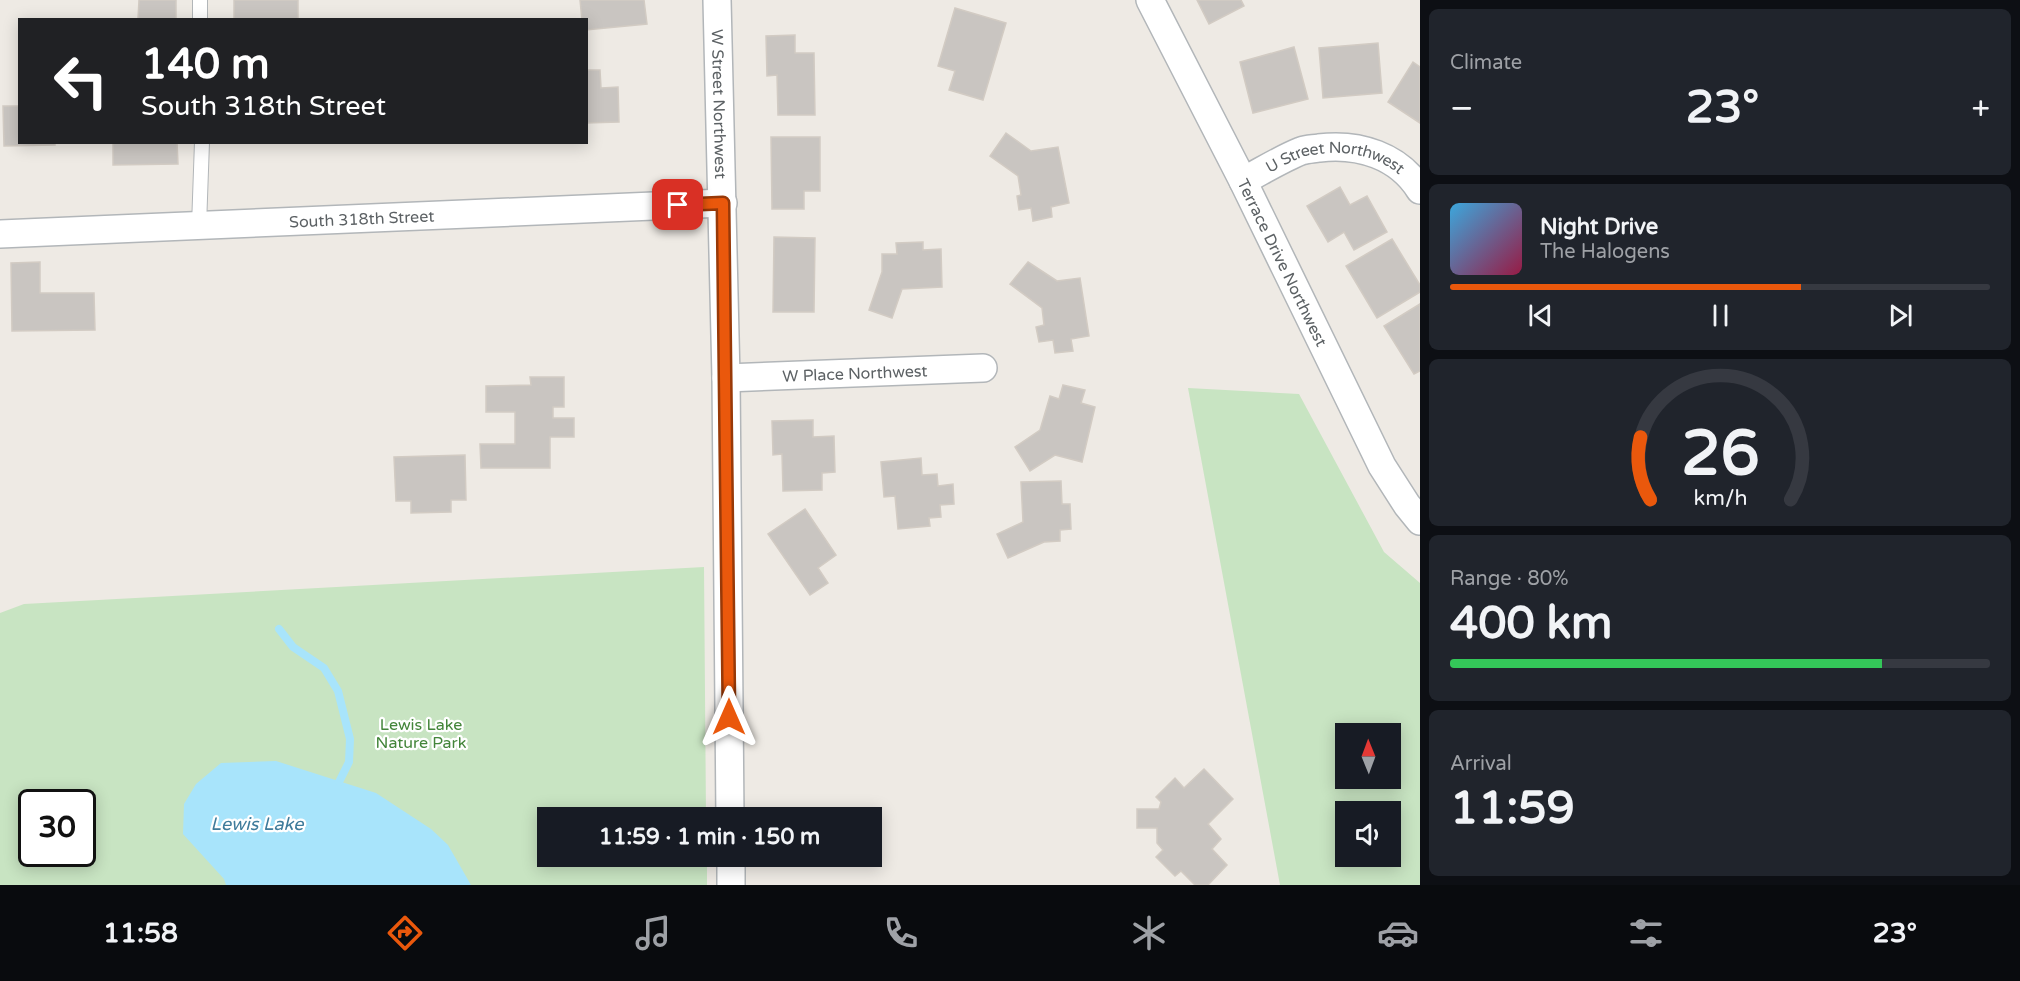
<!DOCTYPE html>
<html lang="en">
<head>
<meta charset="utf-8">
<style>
	:root { --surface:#171b24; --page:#20242c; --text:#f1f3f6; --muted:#9ea1a6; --line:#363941; --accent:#ea580c }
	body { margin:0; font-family:"Varela Round",sans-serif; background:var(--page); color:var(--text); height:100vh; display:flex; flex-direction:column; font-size:22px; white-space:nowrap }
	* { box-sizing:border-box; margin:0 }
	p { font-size:20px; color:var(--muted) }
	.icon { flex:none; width:33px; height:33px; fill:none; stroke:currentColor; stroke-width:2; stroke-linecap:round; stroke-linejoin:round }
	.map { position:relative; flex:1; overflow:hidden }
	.panel { display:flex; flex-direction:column; gap:9px; padding:9px; background:#0d0f14; width:600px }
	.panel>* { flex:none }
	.top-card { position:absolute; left:18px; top:18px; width:570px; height:126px; border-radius:0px; box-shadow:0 3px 15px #0003; background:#202124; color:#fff; overflow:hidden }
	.needle { width:39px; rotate:359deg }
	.buttons { position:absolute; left:1335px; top:723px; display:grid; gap:12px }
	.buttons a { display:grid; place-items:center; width:66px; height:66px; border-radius:0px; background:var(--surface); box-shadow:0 3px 15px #0003; font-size:30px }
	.speed { position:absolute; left:18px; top:789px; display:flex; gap:12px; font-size:30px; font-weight:700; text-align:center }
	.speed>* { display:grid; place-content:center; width:78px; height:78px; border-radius:50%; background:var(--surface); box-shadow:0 3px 15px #0003; line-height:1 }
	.speed .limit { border:3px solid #111; border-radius:9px; background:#fff; color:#111 }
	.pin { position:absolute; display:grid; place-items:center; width:51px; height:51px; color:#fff; margin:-26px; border-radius:12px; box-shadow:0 3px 9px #0006 }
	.me { position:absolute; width:66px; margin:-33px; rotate:0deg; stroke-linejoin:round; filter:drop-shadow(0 0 4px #0008) }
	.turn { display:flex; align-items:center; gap:21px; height:126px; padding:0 24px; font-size:27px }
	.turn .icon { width:78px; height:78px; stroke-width:2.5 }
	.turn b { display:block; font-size:42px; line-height:51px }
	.big { font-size:45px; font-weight:700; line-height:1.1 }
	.panel .card { flex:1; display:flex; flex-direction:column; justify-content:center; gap:9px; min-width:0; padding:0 21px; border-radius:9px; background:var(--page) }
	.panel .dial { align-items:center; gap:0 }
	.dial svg { height:156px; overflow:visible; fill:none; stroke:var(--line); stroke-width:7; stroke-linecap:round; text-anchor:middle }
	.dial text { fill:var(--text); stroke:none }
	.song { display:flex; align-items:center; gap:18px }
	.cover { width:72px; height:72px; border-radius:9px; background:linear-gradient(135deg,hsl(200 70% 55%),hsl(340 70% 35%)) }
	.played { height:6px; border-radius:3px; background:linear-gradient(90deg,var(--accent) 65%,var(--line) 65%) }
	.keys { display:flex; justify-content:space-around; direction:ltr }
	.heat { display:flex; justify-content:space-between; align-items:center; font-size:33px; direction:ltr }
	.charge { height:9px; border-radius:4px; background:linear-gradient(90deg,#34c759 80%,var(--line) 0) }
	.trip { position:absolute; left:537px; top:807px; width:345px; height:60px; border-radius:0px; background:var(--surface); box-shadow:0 3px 15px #0003; font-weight:700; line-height:60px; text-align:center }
	.tab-bar { display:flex; height:96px; justify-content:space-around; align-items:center; background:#090b0e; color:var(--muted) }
	.tab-bar .icon { width:42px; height:42px }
	.tab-bar .current { color:var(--accent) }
	.tab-bar b { font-size:27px; color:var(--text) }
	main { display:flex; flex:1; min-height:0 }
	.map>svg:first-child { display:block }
	.green { fill:#c8e4c2; fill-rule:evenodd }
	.water { fill:#a8e4fb }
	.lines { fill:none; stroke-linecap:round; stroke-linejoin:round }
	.stream { stroke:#a8e4fb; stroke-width:8 }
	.building { fill:#c9c5c1; stroke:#d2cbc3; stroke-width:1.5 }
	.lane-casing { stroke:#b2b6b9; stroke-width:16 }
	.street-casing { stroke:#b2b6b9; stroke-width:30 }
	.lane { stroke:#fff; stroke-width:14 }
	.street { stroke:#fff; stroke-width:27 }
	.route-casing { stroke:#983908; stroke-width:15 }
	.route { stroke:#ea580c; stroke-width:10 }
	.labels { text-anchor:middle; stroke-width:4.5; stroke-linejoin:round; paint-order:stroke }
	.street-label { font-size:16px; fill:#5c6164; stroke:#fff }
	.park-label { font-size:16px; fill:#43853a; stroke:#fff }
	.water-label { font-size:18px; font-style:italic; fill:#3f7b9b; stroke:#fff }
</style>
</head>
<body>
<main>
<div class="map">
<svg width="1420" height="885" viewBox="0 0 1420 885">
	<rect width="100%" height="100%" fill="#eeeae4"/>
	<g class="green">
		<path d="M1188,388L1299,394L1384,552L1420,583V885H1280ZM1346,734H1390V778H1346ZM1346,812H1390V856H1346Z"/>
		<path d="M704,567L706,817L548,818V856L707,857V885H0V613L24,604ZM32,802H82V854H32Z"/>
	</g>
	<path class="water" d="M276,761L376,793L431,829L448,845L471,885H226L224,879L183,834L184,804L196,784L221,763Z"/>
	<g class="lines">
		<path class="stream" d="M279,629L293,647L324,668L338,691L350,739L349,762L339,782"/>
	</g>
	<g class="building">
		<path d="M139,0H176V19H138Z"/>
		<rect x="234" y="0" width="64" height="20"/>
		<path d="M580,0H644L647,24L586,30V20H582Z"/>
		<path d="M1197,0H1241L1244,6L1209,24Z"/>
		<path d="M955,8L1006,23L983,100L949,90L955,71L938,66Z"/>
		<path d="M795,35V53H814L815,115H778L777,75L767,76L766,36Z"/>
		<path d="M1378,43L1382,93L1323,98L1319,48Z"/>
		<path d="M1294,47L1308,99L1253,113L1240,62Z"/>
		<path d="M1413,62L1420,67V123L1388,102Z"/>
		<path d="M586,70H600L601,88L618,87L619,122L586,123Z"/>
		<path d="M3,106H20V142H55V145L4,146Z"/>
		<path d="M1006,133L1031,151L1058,147L1069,203L1051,207L1052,217L1033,221L1031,208L1019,210L1017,196L1021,195L1018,176L990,156Z"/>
		<path d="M771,137H820V191H804V209H772Z"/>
		<path d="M113,142H177L178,164L113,165Z"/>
		<path d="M1340,187L1350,205L1367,196L1387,232L1354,250L1344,232L1328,242L1307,206Z"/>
		<path d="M774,237L815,238L814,312H773Z"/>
		<path d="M1392,239L1420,285V292L1377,318L1346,266Z"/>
		<path d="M923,242V250L941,249L942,287L902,289L892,318L869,310L882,272V254H897L896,243Z"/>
		<path d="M40,262V293H94L95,330L12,331L11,263Z"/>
		<path d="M1028,262L1057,281L1080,278L1089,336L1071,339L1073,351L1055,353L1053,340L1039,342L1036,327L1044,325L1042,308L1010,284Z"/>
		<path d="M1420,304V371L1414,374L1384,326Z"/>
		<path d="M530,377H564V407H553V418H574V437H550V468H481L480,444H515V412H486V386L531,385Z"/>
		<path d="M1063,385L1085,390L1081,403L1095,407L1082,462L1055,455L1030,471L1015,447L1040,430L1050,396L1059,399Z"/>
		<path d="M813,420V437L834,436L835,472L822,473V490L783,491L782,454L773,455L772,421Z"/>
		<path d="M465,455L466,500H451V512L411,513V501H396L394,457Z"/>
		<path d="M921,458L922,475L937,474L938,486L953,484L954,504L940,505L941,517L929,518L930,526L898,529L895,496L884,497L881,462Z"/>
		<path d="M1061,481L1062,504H1070L1071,529L1060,530V541L1044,542L1008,558L997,534L1023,522L1021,482Z"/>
		<path d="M805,509L836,555L818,568L828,583L810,595L768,534Z"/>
		<path d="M1204,769L1233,799L1208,824L1221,839L1212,849L1227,865L1208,885H1195L1181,871L1175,876L1156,857L1163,850L1157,843V828H1137V809H1159L1161,802L1156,797L1175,778L1184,788Z"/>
	</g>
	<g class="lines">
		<g class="lane-casing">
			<g id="lane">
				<path d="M200,0V20"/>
				<path d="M199,226L202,142"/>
			</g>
		</g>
		<g class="street-casing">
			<g id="street">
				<path id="s1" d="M717,0L726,378L730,818"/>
				<path id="s2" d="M1150,0L1243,181L1382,466L1407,505L1420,521"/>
				<path id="s3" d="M1243,181C1262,171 1281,159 1301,151C1307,149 1313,149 1319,148C1359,143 1399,156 1420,190"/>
				<path id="s4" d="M0,234L723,203"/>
				<path id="s5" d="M726,378L983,368"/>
				<path d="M731,856V885"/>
			</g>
		</g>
		<use href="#lane" class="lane"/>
		<use href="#street" class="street"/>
	</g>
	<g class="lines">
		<g class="route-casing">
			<path id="route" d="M678,205L723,203L729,717"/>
		</g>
		<use href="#route" class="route"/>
	</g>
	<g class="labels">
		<g class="street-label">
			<text dy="6" stroke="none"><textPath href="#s1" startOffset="104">W Street Northwest</textPath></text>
			<text dy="6" stroke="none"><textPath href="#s3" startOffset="100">U Street Northwest</textPath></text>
			<text dy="6" stroke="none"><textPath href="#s4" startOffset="362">South 318th Street</textPath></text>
			<text dy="6" stroke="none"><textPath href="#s2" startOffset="294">Terrace Drive Northwest</textPath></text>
			<text dy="6" stroke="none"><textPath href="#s5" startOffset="129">W Place Northwest</textPath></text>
		</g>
		<g class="park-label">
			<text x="421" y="730">Lewis Lake<tspan x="421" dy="18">Nature Park</tspan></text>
		</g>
		<g class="water-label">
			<text x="257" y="830">Lewis Lake</text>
		</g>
	</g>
</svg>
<div class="buttons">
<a><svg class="needle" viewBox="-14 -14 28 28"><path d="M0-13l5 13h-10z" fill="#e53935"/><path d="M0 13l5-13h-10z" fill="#9ea1a6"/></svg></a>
<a><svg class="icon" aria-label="sound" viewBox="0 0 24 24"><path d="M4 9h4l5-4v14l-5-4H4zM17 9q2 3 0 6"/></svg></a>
</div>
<div class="speed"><div class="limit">30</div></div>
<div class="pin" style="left:678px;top:205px;background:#d93025"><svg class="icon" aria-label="arrive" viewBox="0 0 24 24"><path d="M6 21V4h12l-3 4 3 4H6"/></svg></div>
<svg class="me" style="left:729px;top:717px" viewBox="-20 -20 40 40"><path d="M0-17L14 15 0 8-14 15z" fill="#ea580c" stroke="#fff" stroke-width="4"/></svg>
<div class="trip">11:59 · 1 min · 150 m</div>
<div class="top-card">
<div class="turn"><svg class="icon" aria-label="left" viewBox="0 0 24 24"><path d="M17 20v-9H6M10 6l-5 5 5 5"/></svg><div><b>140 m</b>South 318th Street</div></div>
</div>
</div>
<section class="panel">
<div class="card"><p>Climate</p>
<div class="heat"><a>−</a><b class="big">23°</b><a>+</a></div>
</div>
<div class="card">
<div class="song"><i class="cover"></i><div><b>Night Drive</b><p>The Halogens</p></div></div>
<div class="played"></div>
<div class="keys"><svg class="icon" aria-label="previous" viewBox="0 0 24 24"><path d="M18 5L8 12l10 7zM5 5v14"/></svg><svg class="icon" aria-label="pause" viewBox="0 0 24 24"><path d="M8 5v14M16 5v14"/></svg><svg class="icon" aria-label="next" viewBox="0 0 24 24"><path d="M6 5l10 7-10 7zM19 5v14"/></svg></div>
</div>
<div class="card dial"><svg viewBox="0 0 100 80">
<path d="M14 69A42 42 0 1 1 86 69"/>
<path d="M14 69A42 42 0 0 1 9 37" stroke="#ea580c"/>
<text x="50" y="56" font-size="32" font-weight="700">26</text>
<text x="50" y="72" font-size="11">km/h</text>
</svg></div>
<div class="card"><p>Range · 80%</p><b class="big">400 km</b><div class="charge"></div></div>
<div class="card"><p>Arrival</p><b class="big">11:59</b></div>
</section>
</main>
<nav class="tab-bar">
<b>11:58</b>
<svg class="icon current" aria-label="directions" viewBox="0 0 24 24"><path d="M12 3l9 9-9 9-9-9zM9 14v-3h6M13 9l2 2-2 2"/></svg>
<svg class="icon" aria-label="music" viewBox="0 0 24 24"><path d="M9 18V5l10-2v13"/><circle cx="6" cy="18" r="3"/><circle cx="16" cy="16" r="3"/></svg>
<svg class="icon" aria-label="phone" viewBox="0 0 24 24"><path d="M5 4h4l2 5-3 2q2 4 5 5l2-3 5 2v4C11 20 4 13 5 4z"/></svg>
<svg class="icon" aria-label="climate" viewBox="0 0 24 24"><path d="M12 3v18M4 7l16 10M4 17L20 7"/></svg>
<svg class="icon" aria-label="car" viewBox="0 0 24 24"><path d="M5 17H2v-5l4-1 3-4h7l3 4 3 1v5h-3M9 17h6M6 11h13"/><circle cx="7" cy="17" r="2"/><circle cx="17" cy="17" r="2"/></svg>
<svg class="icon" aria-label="filters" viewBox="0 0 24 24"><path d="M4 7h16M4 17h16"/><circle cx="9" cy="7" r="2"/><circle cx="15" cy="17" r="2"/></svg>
<b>23°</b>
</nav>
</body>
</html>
